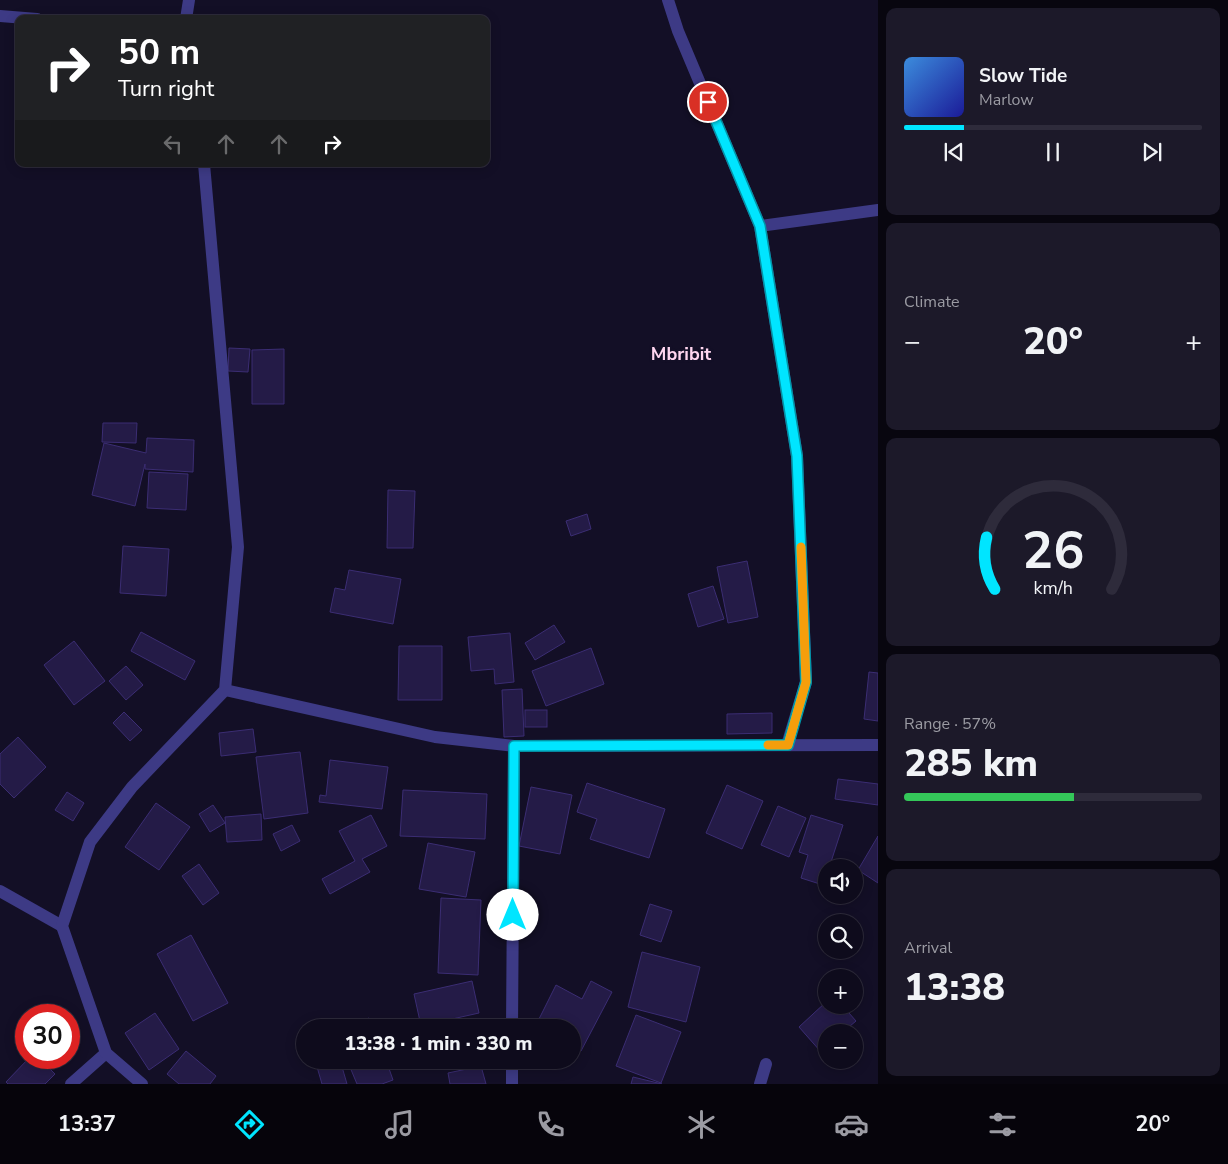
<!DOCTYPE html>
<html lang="en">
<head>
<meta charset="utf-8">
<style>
	:root { --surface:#0e0b1c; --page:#1c1929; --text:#f1f3f6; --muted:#9b9ba3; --line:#2e2b3b; --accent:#00e5ff }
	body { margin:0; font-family:"Nunito Sans",sans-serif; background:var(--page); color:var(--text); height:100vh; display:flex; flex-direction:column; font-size:19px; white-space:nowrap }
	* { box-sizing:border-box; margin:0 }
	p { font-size:16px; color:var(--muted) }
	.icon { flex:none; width:28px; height:28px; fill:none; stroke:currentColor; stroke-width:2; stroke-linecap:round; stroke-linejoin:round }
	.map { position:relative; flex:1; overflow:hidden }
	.drawer { display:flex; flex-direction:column; gap:8px; padding:8px; background:#08060f; width:350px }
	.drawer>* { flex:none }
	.hud { position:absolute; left:15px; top:15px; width:475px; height:152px; border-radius:10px; box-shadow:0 2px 12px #0003,0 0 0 1px var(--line); background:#202124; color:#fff; overflow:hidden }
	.tools { position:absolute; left:818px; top:859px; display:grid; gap:10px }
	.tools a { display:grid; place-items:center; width:45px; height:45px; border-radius:50%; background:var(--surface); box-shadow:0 2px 12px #0003,0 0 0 1px var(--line); font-size:25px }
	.speed { position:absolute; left:15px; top:1004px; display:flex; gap:10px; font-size:25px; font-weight:700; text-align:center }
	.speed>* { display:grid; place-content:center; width:65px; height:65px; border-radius:50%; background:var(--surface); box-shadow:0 2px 12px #0003,0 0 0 1px var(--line); line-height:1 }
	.speed .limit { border:8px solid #d22; background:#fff; color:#111 }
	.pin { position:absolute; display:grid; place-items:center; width:42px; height:42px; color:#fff; margin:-21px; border:2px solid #fff; border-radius:50%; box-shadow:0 1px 5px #0007 }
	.me { position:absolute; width:55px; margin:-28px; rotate:0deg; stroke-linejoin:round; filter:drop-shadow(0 0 4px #0008) }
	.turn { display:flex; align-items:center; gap:18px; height:105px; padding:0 20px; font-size:22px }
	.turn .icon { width:65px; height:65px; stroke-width:2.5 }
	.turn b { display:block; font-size:35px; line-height:42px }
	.lanes { display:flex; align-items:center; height:48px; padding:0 20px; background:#0003; justify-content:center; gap:25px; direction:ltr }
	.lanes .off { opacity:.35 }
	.big { font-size:38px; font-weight:800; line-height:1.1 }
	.drawer .tile { flex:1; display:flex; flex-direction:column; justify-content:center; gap:8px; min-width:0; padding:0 18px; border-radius:10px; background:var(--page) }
	.drawer .dial { align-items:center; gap:0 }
	.dial svg { height:130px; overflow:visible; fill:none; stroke:var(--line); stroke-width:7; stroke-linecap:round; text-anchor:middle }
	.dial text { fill:var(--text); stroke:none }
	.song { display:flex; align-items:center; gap:15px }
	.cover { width:60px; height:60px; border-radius:8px; background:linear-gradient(135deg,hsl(210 70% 55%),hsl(240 70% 35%)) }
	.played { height:5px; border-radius:2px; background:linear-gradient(90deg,var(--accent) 20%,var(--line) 20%) }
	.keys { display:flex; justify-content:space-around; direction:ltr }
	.heat { display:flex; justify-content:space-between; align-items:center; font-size:28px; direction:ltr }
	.charge { height:8px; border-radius:4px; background:linear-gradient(90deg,#34c759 57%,var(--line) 0) }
	.trip { position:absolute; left:296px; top:1019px; width:285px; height:50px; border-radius:25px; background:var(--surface); box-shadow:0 2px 12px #0003,0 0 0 1px var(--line); font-weight:800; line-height:50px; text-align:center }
	.tab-bar { display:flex; height:80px; justify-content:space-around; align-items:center; background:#06040b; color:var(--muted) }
	.tab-bar .icon { width:35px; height:35px }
	.tab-bar .selected { color:var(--accent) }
	.tab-bar b { font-size:22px; color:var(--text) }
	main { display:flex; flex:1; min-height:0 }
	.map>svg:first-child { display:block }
	.building { fill:#241b47; stroke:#3b2d73 }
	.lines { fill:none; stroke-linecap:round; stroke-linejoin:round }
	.minor { stroke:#3d3a85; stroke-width:12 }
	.route-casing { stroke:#0095a6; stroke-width:12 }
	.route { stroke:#00e5ff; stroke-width:9 }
	.slow { stroke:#f59e0b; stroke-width:9 }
	.labels { text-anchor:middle; stroke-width:5; stroke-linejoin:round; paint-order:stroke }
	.quarter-label { font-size:18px; font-weight:bold; fill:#ffd6f0; stroke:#130f26 }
</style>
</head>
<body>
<main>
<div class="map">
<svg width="878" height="1084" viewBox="0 0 878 1084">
	<rect width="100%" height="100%" fill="#130f26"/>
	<g class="building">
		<path d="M229,348L250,349L248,372L228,371Z"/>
		<path d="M284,349V404H252V350Z"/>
		<path d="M103,423H137L136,443L102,442Z"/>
		<path d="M147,438L194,440L193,472L145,469V464L135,506L92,495L104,443L146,453Z"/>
		<path d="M149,472L188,474L186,510L147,508Z"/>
		<path d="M388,490L415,491L413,548H387Z"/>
		<path d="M587,514L591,529L571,536L566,521Z"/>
		<path d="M123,546L169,549L166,596L120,593Z"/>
		<path d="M747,561L758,617L728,623L717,567Z"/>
		<path d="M349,570L401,579L393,624L330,612L335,588L345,590Z"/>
		<path d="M713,586L724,619L698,627L688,594Z"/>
		<path d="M554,625L565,642L535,660L525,643Z"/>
		<path d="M141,632L195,661L185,680L131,651Z"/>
		<path d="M510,633L514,682L495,684L494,669L471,671L468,637Z"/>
		<path d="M74,641L105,681L74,705L44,665Z"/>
		<path d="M399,646H442V700H398Z"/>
		<path d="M591,648L604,684L546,706L532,671Z"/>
		<path d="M126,666L143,685L126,700L109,681Z"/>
		<path d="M869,672L878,673V721L864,719Z"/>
		<path d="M522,689L524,736L504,737L502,690Z"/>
		<rect x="525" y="710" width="22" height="17"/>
		<path d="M124,712L142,730L130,741L113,723Z"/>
		<path d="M772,713V733L727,734V714Z"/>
		<path d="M253,729L256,752L221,756L219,733Z"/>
		<path d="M18,737L46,767L14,798L0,784V754Z"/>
		<path d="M300,752L308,813L264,819L256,757Z"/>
		<path d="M330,760L388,767L382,809L319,802L320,795L326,796Z"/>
		<path d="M838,779L878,784V805L835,799Z"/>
		<path d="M587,783L665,809L649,858L590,839L597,819L577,812Z"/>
		<path d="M727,785L763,801L742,849L706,833Z"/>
		<path d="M531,787L572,795L560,854L519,846Z"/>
		<path d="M403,790L487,794L485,839L400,836Z"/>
		<path d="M67,792L84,803L73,821L55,810Z"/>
		<path d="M156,803L190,827L159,870L125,847Z"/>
		<path d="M213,805L225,823L210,832L199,814Z"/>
		<path d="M778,806L806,818L789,857L761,845Z"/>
		<path d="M261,814L262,840L227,842L225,817Z"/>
		<path d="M371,815L387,846L362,859L370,872L330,894L322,879L355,861L339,831Z"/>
		<path d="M811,815L843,825L829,868H826L823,885L801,878L808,855L799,852Z"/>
		<path d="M292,825L300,841L281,851L273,834Z"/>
		<path d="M878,836V883L858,870Z"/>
		<path d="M428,843L475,852L466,897L419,889Z"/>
		<path d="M199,864L219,893L203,905L182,876Z"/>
		<path d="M441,898L481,900L478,975L438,973Z"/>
		<path d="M650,904L672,911L661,942L640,935Z"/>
		<path d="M191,935L228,1003L193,1021L157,954Z"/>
		<path d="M642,952L700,967L686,1022L628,1007Z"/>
		<path d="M472,981L479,1013L421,1026L414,994Z"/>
		<path d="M591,981L612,992L581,1051L572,1047V1028L535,1027L556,985L582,999Z"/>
		<path d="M826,1002V1005H842L856,1021L843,1032H826V1047L821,1052L799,1027Z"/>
		<path d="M155,1013L179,1049L149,1070L125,1033Z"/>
		<path d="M636,1015L681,1032L661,1083L616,1066Z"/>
		<path d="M369,1018L373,1028H345Z"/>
		<path d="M186,1051L216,1076L210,1084H179L167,1074Z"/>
		<path d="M29,1058H39L55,1074L45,1084H8L6,1082Z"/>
		<path d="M315,1060H340L347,1084H322Z"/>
		<path d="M347,1060H386L393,1080L382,1084H357Z"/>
		<path d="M481,1066L486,1084H450L448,1073Z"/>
		<path d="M633,1077L662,1084H631Z"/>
	</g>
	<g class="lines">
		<g class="minor">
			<path d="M668,0L678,31L760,226L797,456L806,682L787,745"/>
			<path d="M0,16L37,19"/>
			<path d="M186,19L189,0"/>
			<path d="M760,226L878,210"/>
			<path d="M225,690L435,737L514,746L878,745"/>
			<path d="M0,891L62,926"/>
			<path d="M512,1028L514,746"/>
			<path d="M71,1084L106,1053"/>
			<path d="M142,1084L106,1053L62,926L90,842L132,787L225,690L238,547L204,164"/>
			<path d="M512,1084V1060"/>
			<path d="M760,1084L766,1064"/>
		</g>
	</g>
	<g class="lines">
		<g class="route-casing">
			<path id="route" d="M513,915L514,746L788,745L806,682L797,456L760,226L708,102"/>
		</g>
		<use href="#route" class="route"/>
		<path class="slow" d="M768,745H788L806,682L801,547"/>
	</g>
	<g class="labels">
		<g class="quarter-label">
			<text x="681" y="360">Mbribit</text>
		</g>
	</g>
</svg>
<div class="tools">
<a><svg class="icon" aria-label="sound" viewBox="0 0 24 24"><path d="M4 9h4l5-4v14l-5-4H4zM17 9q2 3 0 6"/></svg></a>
<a><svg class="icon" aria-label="search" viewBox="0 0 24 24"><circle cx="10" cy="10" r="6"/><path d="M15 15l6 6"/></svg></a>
<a>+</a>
<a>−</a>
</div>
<div class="speed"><div class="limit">30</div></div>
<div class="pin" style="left:708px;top:102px;background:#d93025"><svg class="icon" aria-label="arrive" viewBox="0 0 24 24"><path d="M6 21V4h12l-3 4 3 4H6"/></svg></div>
<svg class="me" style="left:513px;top:915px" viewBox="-20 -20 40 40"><circle r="19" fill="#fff"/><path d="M0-13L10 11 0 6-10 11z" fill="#00e5ff"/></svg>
<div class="trip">13:38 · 1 min · 330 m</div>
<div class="hud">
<div class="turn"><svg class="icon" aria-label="right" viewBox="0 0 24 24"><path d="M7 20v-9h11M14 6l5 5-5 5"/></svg><div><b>50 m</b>Turn right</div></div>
<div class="lanes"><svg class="icon off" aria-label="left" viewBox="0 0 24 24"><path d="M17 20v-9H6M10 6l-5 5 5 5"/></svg><svg class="icon off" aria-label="ahead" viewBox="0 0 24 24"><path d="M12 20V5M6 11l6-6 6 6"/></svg><svg class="icon off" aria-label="ahead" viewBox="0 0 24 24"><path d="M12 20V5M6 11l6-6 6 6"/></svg><svg class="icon" aria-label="right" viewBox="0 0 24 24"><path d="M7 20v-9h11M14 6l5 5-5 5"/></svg></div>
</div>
</div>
<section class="drawer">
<div class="tile">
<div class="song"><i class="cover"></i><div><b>Slow Tide</b><p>Marlow</p></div></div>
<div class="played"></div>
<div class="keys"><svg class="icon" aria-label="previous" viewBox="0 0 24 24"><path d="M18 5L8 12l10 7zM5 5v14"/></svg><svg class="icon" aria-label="pause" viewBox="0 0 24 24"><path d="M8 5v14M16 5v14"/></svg><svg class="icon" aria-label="next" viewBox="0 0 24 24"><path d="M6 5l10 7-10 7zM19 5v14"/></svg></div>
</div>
<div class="tile"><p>Climate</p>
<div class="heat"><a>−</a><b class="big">20°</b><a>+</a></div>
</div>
<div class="tile dial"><svg viewBox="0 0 100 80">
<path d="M14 69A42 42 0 1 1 86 69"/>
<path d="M14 69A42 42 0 0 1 9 37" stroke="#00e5ff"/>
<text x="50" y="56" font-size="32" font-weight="700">26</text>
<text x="50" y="72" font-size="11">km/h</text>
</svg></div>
<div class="tile"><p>Range · 57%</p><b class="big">285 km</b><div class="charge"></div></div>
<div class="tile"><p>Arrival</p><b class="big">13:38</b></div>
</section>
</main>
<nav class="tab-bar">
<b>13:37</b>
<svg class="icon selected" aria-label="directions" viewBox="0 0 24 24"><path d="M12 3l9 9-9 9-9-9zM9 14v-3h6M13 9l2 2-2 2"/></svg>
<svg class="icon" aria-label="music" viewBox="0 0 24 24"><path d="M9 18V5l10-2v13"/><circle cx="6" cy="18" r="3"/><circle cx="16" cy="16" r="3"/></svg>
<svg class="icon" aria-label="phone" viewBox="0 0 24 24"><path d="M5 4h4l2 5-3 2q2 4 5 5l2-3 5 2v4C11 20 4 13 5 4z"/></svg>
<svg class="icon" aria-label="climate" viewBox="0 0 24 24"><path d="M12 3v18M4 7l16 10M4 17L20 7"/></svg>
<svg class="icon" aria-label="car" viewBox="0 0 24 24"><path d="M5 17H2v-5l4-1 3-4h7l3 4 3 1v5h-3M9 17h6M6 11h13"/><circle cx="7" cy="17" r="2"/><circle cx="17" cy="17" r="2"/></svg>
<svg class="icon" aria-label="filters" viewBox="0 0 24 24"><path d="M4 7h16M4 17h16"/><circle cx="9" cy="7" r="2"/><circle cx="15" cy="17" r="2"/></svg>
<b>20°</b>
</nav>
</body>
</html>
